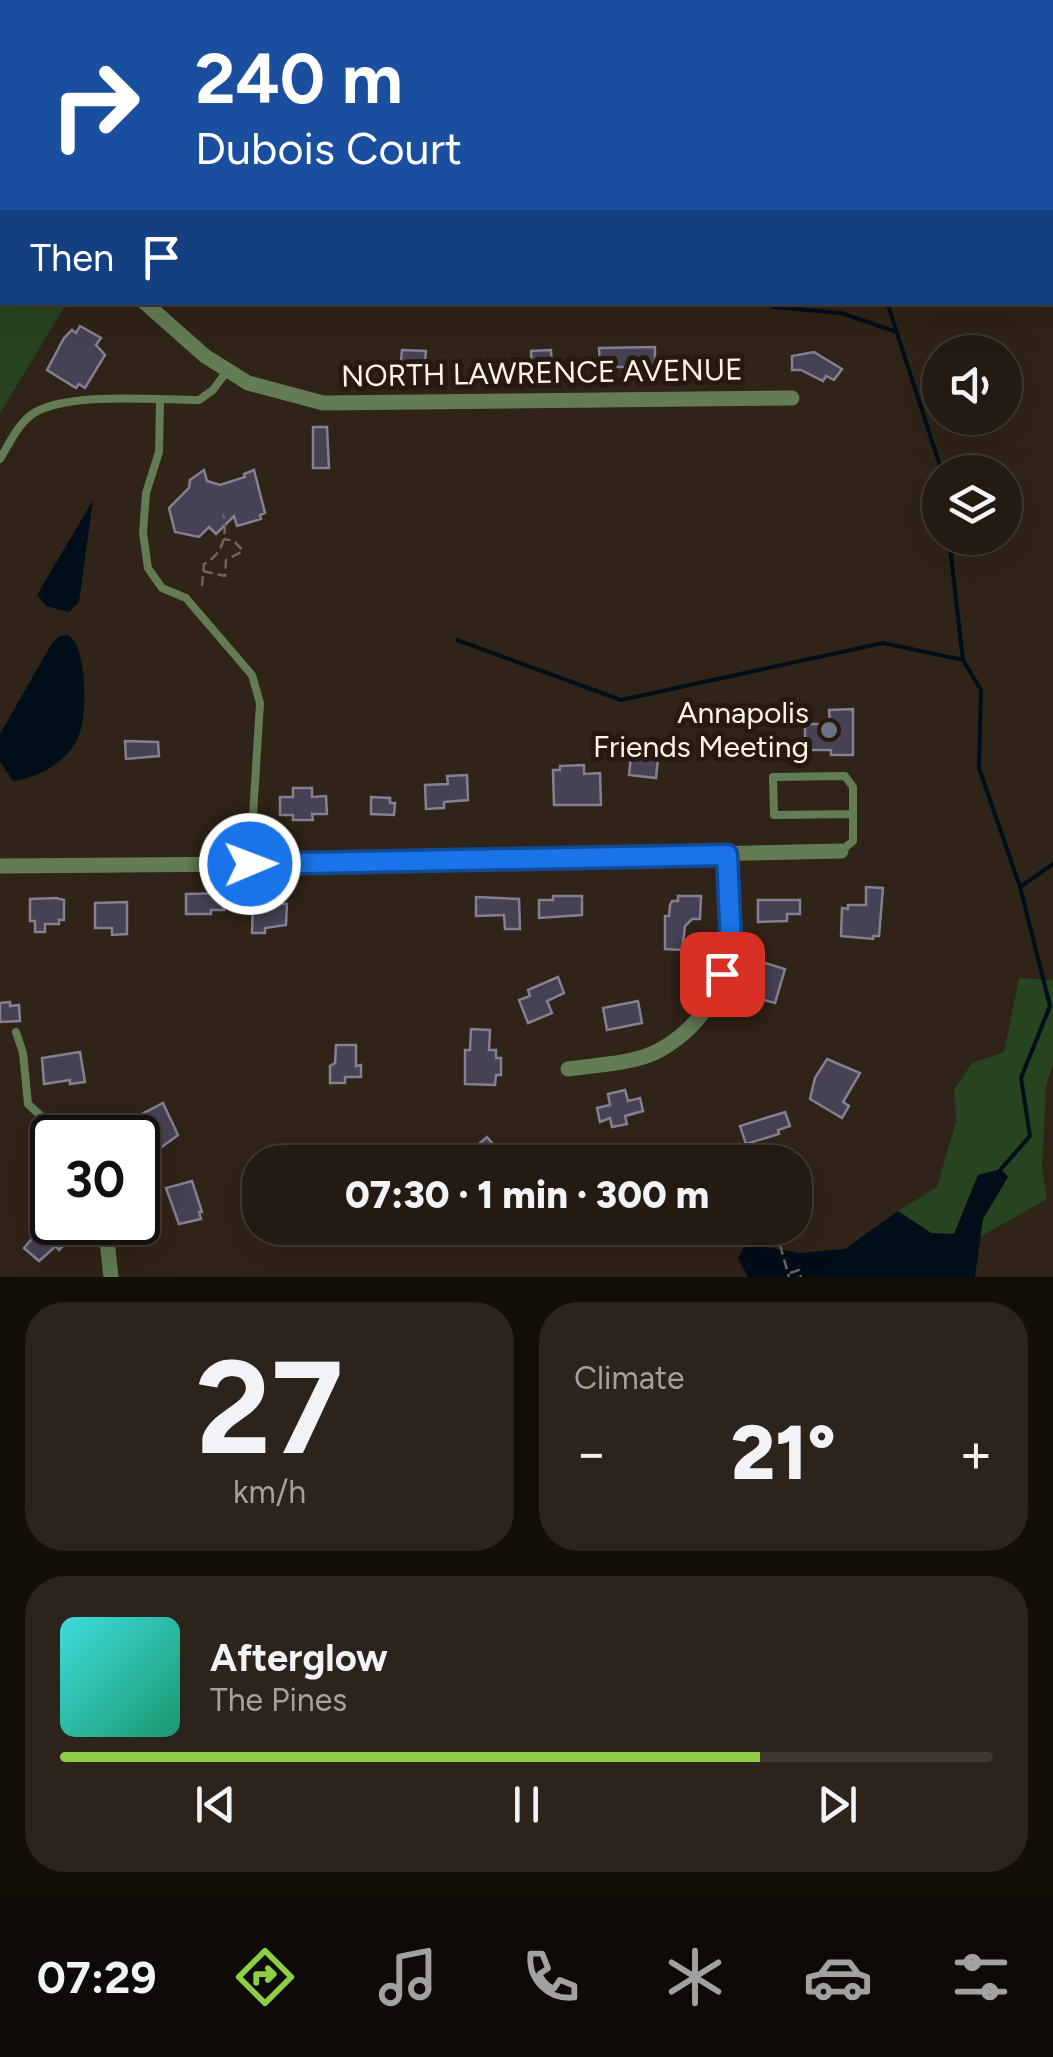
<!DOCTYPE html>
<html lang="en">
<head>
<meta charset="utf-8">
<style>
	:root { --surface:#241a11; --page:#2c231a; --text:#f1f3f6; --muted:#a3a19f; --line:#413831; --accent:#8dce44 }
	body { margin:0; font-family:Figtree,sans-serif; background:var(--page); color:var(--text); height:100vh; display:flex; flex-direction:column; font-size:38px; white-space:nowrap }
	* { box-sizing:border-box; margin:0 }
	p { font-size:32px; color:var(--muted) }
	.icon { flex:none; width:55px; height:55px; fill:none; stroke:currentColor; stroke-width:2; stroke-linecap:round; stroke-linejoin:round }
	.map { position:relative; height:1277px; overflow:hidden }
	.side { display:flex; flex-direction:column; gap:25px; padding:25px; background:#140e09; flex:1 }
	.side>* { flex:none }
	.hud { position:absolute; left:0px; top:0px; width:1055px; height:305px; box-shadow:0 10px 40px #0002,0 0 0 2px var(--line); background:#1a4fa0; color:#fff; overflow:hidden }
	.tools { position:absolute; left:922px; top:335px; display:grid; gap:20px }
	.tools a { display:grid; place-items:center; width:100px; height:100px; border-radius:50%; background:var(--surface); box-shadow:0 10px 40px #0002,0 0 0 2px var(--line); font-size:50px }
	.speed { position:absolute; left:30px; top:1115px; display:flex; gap:20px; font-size:50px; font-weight:700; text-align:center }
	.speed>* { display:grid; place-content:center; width:130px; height:130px; border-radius:50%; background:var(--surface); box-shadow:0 10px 40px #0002,0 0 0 2px var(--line); line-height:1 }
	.speed .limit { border:5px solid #111; border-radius:15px; background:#fff; color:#111 }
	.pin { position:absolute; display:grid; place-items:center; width:85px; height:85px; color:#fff; margin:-42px; border-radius:20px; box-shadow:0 5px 15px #0006 }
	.me { position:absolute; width:110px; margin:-55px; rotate:89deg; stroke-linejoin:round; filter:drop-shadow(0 0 8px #0008) }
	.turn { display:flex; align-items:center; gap:35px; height:210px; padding:0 30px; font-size:45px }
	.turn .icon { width:130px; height:130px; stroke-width:2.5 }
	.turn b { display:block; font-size:70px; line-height:85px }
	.then { display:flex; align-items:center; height:95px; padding:0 30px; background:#0003; gap:20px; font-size:38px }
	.big { font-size:75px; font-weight:800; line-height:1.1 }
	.side .card { flex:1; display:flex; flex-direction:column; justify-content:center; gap:15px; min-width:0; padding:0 35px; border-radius:40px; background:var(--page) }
	.side .dial { align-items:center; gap:0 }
	.dial b { font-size:130px; line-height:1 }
	.song { display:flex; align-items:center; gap:30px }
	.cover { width:120px; height:120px; border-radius:15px; background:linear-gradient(135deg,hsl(180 70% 55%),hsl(160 70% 35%)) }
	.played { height:10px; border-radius:5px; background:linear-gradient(90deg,var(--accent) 75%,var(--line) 75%) }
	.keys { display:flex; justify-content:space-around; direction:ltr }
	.heat { display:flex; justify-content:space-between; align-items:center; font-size:55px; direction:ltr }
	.side .tiles { flex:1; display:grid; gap:25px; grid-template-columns:1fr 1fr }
	.card:last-child { grid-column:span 2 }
	.trip { position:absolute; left:242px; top:1145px; width:570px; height:100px; border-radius:40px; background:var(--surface); box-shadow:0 10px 40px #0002,0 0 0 2px var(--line); font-weight:800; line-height:100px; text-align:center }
	.menu { display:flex; height:160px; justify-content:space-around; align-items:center; background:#0e0a07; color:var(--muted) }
	.menu .icon { width:70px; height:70px }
	.menu .active { color:var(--accent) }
	.menu b { font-size:45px; color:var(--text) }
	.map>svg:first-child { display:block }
	.green { fill:#274320 }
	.water { fill:#000e19 }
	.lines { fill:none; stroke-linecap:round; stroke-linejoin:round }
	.stream { stroke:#000e19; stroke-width:4 }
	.building { fill:#464153; stroke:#848093; stroke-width:2.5 }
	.path { stroke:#706459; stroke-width:2.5; stroke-dasharray:10 5; stroke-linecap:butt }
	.service { stroke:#637c53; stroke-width:8 }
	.minor { stroke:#637c53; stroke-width:15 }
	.secondary { stroke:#85ad6b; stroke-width:20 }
	.route-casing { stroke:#114b97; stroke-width:25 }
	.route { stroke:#1a73e8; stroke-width:18 }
	.worship-dot { fill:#6b7280; stroke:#26190d; stroke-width:4 }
	.labels { text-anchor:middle; stroke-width:10; stroke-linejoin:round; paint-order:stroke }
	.street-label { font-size:30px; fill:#fdf3eb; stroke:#26190d }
	.poi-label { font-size:30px; fill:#fdf3eb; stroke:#26190d; text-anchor:end }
</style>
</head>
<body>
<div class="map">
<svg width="1053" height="1277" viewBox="0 0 1053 1277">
	<rect width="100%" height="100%" fill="#302317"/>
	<g class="green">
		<path d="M0,255L2,302L67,303L0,413Z"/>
		<path d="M1019,978L1053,980V1063L1046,1086L1042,1168L1047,1199L980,1237L983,1219L1007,1178L978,1175L955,1234L931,1233L898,1211L937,1187L956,1121L954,1090L972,1063L1004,1052Z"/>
	</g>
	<g class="water">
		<path d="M93,500L79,602L69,612L46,606L37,595Z"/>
		<path d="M68,635C88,646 88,721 77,740C64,764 39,777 13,781L0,762V734L52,643L60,636Z"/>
		<path d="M1001,1169L1008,1177L983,1219L975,1277H748L738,1258L746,1243L799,1253L845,1249L898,1211L931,1233L954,1234L978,1175Z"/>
	</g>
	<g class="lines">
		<g class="stream">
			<path d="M581,0L582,2"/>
			<path d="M999,2L1000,0"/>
			<path d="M767,302L774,307L841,313L897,332"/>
			<path d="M887,302L942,472"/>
			<path d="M949,538L963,660L981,690L979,768L1020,887L1050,1006L1021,1078L1030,1136L1001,1169"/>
			<path d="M457,640L621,700L883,643L963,660"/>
			<path d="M1020,887L1053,864"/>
		</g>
	</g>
	<g class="building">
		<path d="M80,326L101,338L96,345L105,355L85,388L79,384L76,388L47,370L64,338L72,330L76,333Z"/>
		<path d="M655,347V367H600L599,348Z"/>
		<path d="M402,350L426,351L424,373L400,371Z"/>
		<path d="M551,350L552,370L532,371L531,351Z"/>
		<path d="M814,352L842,369L834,380L826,376L823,381L801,370H792V356Z"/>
		<path d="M313,427H327L329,468H313Z"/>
		<path d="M204,470L207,481L220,485L245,477L244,474L254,470L265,513L260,515L261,519L237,526L234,516L216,534L209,527L199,537L175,532L169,508L189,488L190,480Z"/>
		<path d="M853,709V755H831V750H805V724H830L829,710Z"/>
		<path d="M125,741L158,742L159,756L126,759Z"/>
		<path d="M640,751L651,752L650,758L658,759L656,778L629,775L631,756L640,757Z"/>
		<path d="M584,765V774L600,773L601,805H554L553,770H560V766Z"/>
		<path d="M467,775L468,800L444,802V808L426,809L425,785L448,784L447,776Z"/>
		<path d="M293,788H312V797L326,796L327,814H312L313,820H293V815H280V797H293Z"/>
		<path d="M371,797L390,798V803H395L394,815L371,814Z"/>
		<path d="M866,887L883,888L879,936H873V939L841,936L842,908L848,909V905H866Z"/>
		<path d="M224,893V910H211V914H186V894Z"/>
		<path d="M553,896H582V915L539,918V900H553Z"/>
		<path d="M678,896H701L700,919H692L685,926L682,950L665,949V916H669L670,905L672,901H678Z"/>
		<path d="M476,897L519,899L520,929H505L504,915L476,916Z"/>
		<path d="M56,898L64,900V920H59V924H45V932H35V921H30V899Z"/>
		<path d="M758,900H800V914H787V921L758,922Z"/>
		<path d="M253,901L287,904L286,925L265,928V933H252Z"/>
		<path d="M127,902V934L112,935V928H95V903Z"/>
		<path d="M762,962L785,969L775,1003L750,996Z"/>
		<path d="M558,977L564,993L547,1001L552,1013L528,1023L519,1000L530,996L528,990Z"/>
		<path d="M638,1001L642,1023L607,1030L603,1008Z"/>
		<path d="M10,1002V1006L19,1005L20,1021L0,1022V1003Z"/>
		<path d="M471,1029L490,1030L489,1050H496V1058H501V1075H496L495,1085L465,1084V1050H470Z"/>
		<path d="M336,1045H356V1066L361,1065V1077H345V1083H330V1066L335,1063Z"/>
		<path d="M80,1052L85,1082L70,1084V1080L44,1084L42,1058Z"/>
		<path d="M827,1059L860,1073L843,1102L849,1106L842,1118L810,1099L815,1078Z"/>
		<path d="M625,1090L628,1101L640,1098L643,1111L625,1116L627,1124L612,1127L610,1118L600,1122L597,1108L610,1105L608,1094Z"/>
		<path d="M163,1103L178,1135L159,1149L140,1115Z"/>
		<path d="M785,1112L790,1126L778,1130L779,1134L746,1144L740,1126Z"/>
		<path d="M487,1137L496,1148L500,1145L515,1162H458Z"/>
		<path d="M192,1181L202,1212H199L201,1219L179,1224L166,1188Z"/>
		<path d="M48,1219L69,1239L59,1250L56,1246L39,1261L24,1248Z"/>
	</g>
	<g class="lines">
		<g class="path">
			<path d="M203,571L225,576L226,560L243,551L234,541L224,539"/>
			<path d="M202,586L204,564C223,554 228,535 223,514"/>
			<path d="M780,1245L789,1277"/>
			<path d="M790,1273L799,1270L801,1277"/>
		</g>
		<g class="service">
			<path d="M160,400L159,452L146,493L143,533L148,568L162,588L186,598L252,675L260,703L250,864"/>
			<path d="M0,459C9,444 17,426 31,415C64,391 157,400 199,400L213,390L227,371"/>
			<path d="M841,851L853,841V787L845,776L773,777L774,815L853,814"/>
			<path d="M16,1032L23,1053L28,1104L56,1130"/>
		</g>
		<g class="minor">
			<path d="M249,0L252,2"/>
			<path d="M0,178L2,180"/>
			<path d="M144,302L205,356L248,383L323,403L792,398"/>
			<path d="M0,866L250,864L841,851"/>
			<path d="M568,1069C595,1065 633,1064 658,1051C735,1009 735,931 727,855"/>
			<path d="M53,1138L56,1130L69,1123L82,1127L89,1138"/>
			<path d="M105,1222L111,1277"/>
		</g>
		<g class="secondary">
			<path d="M49,2L50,0"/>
			<path d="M0,78L2,74"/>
		</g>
	</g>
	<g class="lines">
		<g class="route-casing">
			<path id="route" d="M250,864L727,855L731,942L722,974"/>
		</g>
		<use href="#route" class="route"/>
	</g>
	<circle class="worship-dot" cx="829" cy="730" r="10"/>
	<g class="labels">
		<g class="street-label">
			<text transform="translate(542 373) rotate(-1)" y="10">NORTH LAWRENCE AVENUE</text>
		</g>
		<g class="poi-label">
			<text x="809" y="723">Annapolis<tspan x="809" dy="34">Friends Meeting</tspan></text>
		</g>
	</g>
</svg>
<div class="tools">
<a><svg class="icon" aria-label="sound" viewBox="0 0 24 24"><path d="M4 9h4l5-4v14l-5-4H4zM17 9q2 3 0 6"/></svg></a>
<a><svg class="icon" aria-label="layers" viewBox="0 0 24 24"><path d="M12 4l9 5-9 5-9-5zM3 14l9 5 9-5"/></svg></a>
</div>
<div class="speed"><div class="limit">30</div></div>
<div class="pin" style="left:722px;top:974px;background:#d93025"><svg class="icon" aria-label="arrive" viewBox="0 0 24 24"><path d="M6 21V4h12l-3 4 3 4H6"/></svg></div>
<svg class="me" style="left:250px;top:864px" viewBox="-20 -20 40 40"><circle r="17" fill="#1a73e8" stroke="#fff" stroke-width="3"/><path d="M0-11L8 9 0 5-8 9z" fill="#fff"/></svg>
<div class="trip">07:30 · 1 min · 300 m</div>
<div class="hud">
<div class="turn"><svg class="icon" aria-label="right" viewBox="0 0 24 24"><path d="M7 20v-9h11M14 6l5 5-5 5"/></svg><div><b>240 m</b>Dubois Court</div></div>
<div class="then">Then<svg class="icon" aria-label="arrive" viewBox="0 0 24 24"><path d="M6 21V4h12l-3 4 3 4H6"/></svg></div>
</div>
</div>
<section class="side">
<div class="tiles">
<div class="card dial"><b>27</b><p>km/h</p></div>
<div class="card"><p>Climate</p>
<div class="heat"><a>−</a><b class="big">21°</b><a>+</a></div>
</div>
<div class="card">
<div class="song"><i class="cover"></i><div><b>Afterglow</b><p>The Pines</p></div></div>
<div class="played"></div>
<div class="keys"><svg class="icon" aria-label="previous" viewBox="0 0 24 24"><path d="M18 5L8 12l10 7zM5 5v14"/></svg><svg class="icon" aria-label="pause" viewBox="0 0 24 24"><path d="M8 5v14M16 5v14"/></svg><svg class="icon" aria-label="next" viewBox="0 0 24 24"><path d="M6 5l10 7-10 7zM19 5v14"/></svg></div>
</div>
</div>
</section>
<nav class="menu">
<b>07:29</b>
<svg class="icon active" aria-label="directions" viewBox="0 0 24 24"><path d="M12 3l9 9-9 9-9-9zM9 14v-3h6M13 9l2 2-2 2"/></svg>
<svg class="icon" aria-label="music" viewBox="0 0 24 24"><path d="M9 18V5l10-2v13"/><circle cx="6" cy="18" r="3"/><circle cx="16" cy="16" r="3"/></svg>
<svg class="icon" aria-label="phone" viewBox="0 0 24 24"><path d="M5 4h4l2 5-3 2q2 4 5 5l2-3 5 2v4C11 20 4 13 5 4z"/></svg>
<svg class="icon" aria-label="climate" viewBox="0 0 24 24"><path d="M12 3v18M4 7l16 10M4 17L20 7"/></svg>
<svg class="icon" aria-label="car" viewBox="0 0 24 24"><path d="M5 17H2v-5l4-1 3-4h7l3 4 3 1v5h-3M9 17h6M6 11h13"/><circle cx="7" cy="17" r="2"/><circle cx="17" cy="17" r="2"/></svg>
<svg class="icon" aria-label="filters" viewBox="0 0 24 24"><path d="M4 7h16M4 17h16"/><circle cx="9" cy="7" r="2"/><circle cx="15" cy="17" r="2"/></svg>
</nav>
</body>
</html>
